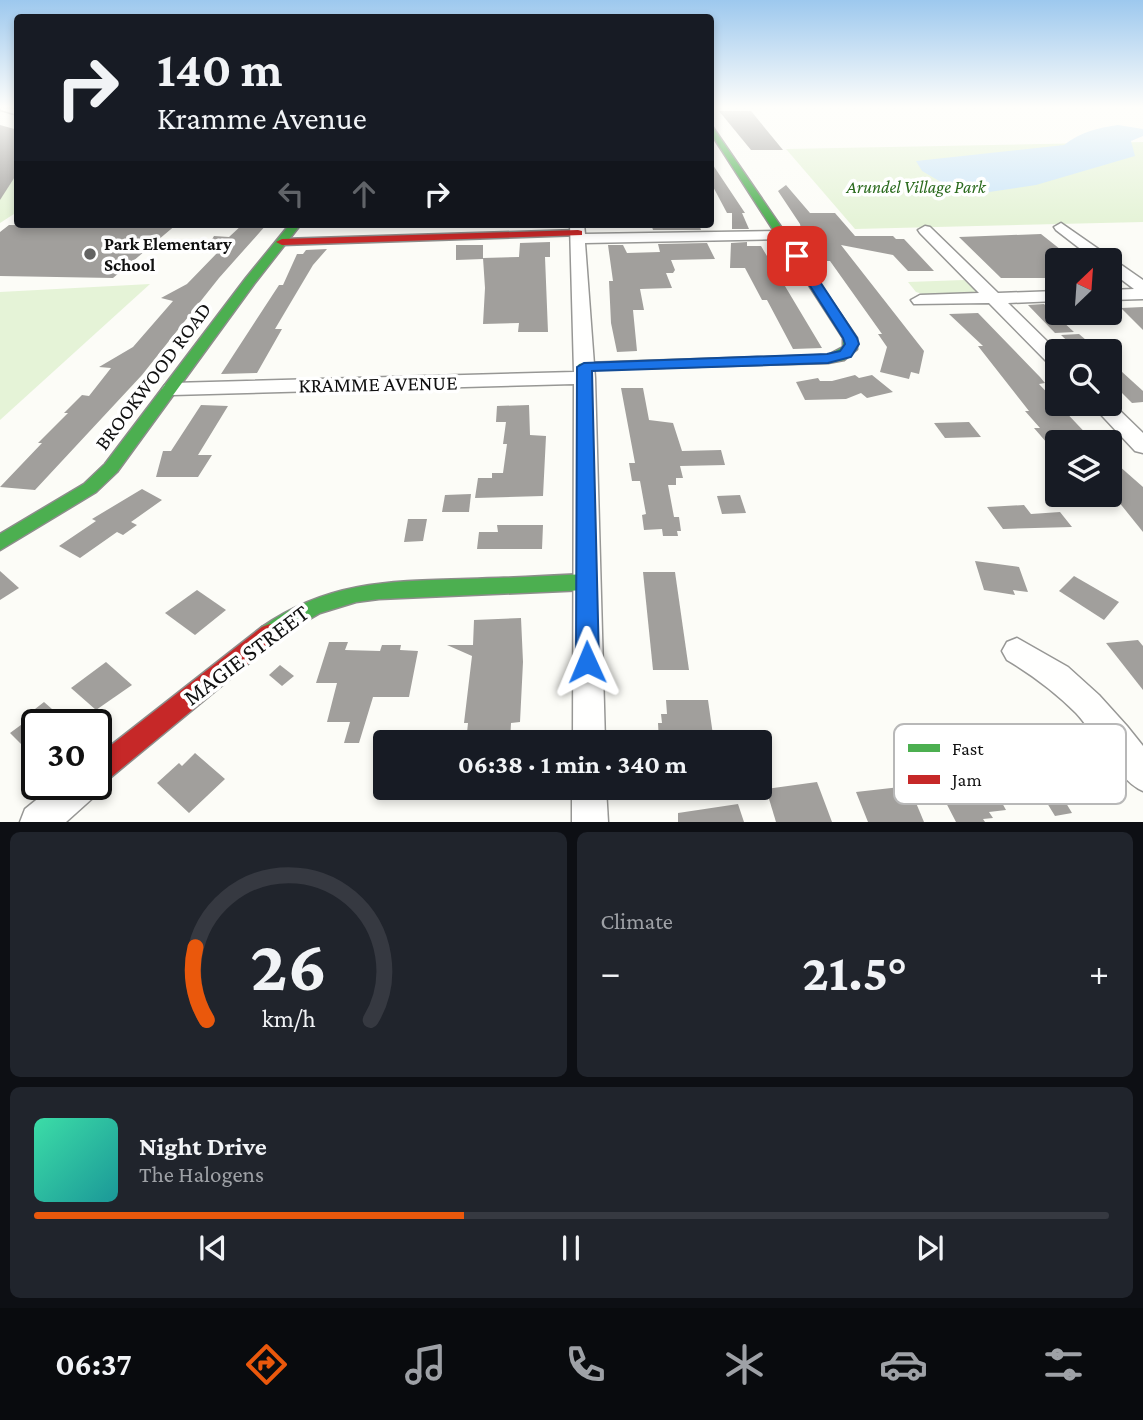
<!DOCTYPE html>
<html lang="en">
<head>
<meta charset="utf-8">
<style>
	:root { --surface:#171b24; --page:#20242c; --text:#f1f3f6; --muted:#9ea1a6; --line:#363941; --accent:#ea580c }
	body { margin:0; font-family:"Crimson Pro",serif; background:var(--page); color:var(--text); height:100vh; display:flex; flex-direction:column; font-size:26px; white-space:nowrap }
	* { box-sizing:border-box; margin:0 }
	p { font-size:23px; color:var(--muted) }
	.icon { flex:none; width:38px; height:38px; fill:none; stroke:currentColor; stroke-width:2; stroke-linecap:round; stroke-linejoin:round }
	.map { position:relative; height:822px; overflow:hidden }
	.panel { display:flex; flex-direction:column; gap:10px; padding:10px; background:#0d0f14; flex:1 }
	.panel>* { flex:none }
	.guide { position:absolute; left:14px; top:14px; width:700px; height:214px; border-radius:7px; box-shadow:0 4px 10px #0003; background:#171b24; color:var(--text); overflow:hidden }
	.needle { width:46px; rotate:25deg }
	.tools { position:absolute; left:1045px; top:248px; display:grid; gap:14px }
	.tools a { display:grid; place-items:center; width:77px; height:77px; border-radius:7px; background:var(--surface); box-shadow:0 4px 10px #0003; font-size:35px }
	.speed { position:absolute; left:21px; top:709px; display:flex; gap:14px; font-size:35px; font-weight:700; text-align:center }
	.speed>* { display:grid; place-content:center; width:91px; height:91px; border-radius:50%; background:var(--surface); box-shadow:0 4px 10px #0003; line-height:1 }
	.speed .limit { border:4px solid #111; border-radius:10px; background:#fff; color:#111 }
	.pin { position:absolute; display:grid; place-items:center; width:60px; height:60px; color:#fff; margin:-30px; border-radius:14px; box-shadow:0 4px 10px #0006 }
	.me { position:absolute; width:77px; margin:-38px; rotate:359deg; stroke-linejoin:round; filter:drop-shadow(0 0 5px #0008) }
	.turn { display:flex; align-items:center; gap:24px; height:147px; padding:0 28px; font-size:32px }
	.turn .icon { width:91px; height:91px; stroke-width:2.5 }
	.turn b { display:block; font-size:49px; line-height:60px }
	.lanes { display:flex; align-items:center; height:66px; padding:0 28px; background:#0003; justify-content:center; gap:35px; direction:ltr }
	.lanes .off { opacity:.35 }
	.big { font-size:52px; font-weight:700; line-height:1.1 }
	.panel .tile { flex:1; display:flex; flex-direction:column; justify-content:center; gap:10px; min-width:0; padding:0 24px; border-radius:10px; background:var(--page) }
	.panel .dial { align-items:center; gap:0 }
	.dial svg { height:182px; overflow:visible; fill:none; stroke:var(--line); stroke-width:7; stroke-linecap:round; text-anchor:middle }
	.dial text { fill:var(--text); stroke:none }
	.song { display:flex; align-items:center; gap:21px }
	.cover { width:84px; height:84px; border-radius:10px; background:linear-gradient(135deg,hsl(160 70% 55%),hsl(180 70% 35%)) }
	.played { height:7px; border-radius:4px; background:linear-gradient(90deg,var(--accent) 40%,var(--line) 40%) }
	.keys { display:flex; justify-content:space-around; direction:ltr }
	.heat { display:flex; justify-content:space-between; align-items:center; font-size:38px; direction:ltr }
	.panel .tiles { flex:1; display:grid; gap:10px; grid-template-columns:1fr 1fr }
	.tile:last-child { grid-column:span 2 }
	.trip { position:absolute; left:373px; top:730px; width:399px; height:70px; border-radius:7px; background:var(--surface); box-shadow:0 4px 10px #0003; font-weight:700; line-height:70px; text-align:center }
	.dock { display:flex; height:112px; justify-content:space-around; align-items:center; background:#090b0e; color:var(--muted) }
	.dock .icon { width:49px; height:49px }
	.dock .on { color:var(--accent) }
	.dock b { font-size:32px; color:var(--text) }
	.map>svg:first-child { display:block }
	.green { fill:#e5f3d7 }
	.water { fill:#cce6f8 }
	.building { fill:#a19f9c }
	.lines { fill:none; stroke-linecap:round; stroke-linejoin:round }
	.street-casing { stroke:#979795; stroke-width:3 }
	.fast-casing { stroke:#8d8d8b; stroke-width:3 }
	.jam-casing { stroke:#8d8d8b; stroke-width:3 }
	.street { fill:#fffffe; fill-rule:evenodd }
	.fast { fill:#4caf50; fill-rule:evenodd }
	.jam { fill:#c62828; fill-rule:evenodd }
	.route { fill:#1a73e8; stroke:#114b97; stroke-width:2 }
	.poi-dot { fill:#636362; stroke:#fff; stroke-width:2.5 }
	.labels { text-anchor:middle; stroke-width:7; stroke-linejoin:round; paint-order:stroke }
	.far-park-label { font-size:18px; font-style:italic; fill:#2b6b1e; stroke:#fff }
	.far-poi-label { font-size:18px; font-weight:bold; fill:#111; stroke:#fff; text-anchor:start }
	.street-label { font-size:21px; fill:#111; stroke:#fff }
	.near-street-label { font-size:24px; fill:#111; stroke:#fff }
	.key { fill:#fff; stroke:#b8b8b8; stroke-width:2 }
	.key-label { font-size:19px; fill:#111 }
</style>
</head>
<body>
<div class="map">
<svg width="1143" height="822" viewBox="0 0 1143 822">
	<rect width="100%" height="100%" fill="#fcfcf7"/>
	<g class="green">
		<path d="M1143,142V222L855,229L786,149Z"/>
		<path d="M17,152V212L0,223V157Z"/>
		<path d="M964,280L978,293L926,295L916,292L908,282Z"/>
		<path d="M150,284L0,420V292Z"/>
	</g>
	<path class="water" d="M1118,125L1143,129V136L1131,141L1135,156L1036,185L969,195L960,193L922,171L916,161L1064,145C1081,132 1097,128 1118,125Z"/>
	<g class="building">
		<path d="M719,111H751L783,150H751Z"/>
		<path d="M0,125L18,130V172L0,200Z"/>
		<path d="M713,165L745,213H742L749,229H732V213H727L710,181Z"/>
		<path d="M786,185L810,213H835L855,236H893L896,239H904L934,271H908L893,255L841,245L924,351L919,374L911,372L909,379L880,372L887,347L878,334H882L830,261H827L801,229L800,224L778,191Z"/>
		<path d="M79,224H177L113,278L0,276V232L9,225L75,226Z"/>
		<path d="M243,224H267L219,278L142,375L35,490L0,487L42,443H38L68,413H64L82,395L89,396L111,368L99,367L133,347L173,301L161,298L187,284L219,251H205L214,236L229,237Z"/>
		<path d="M651,224H699L701,230H653Z"/>
		<path d="M1041,234L1075,261H1045L1057,270V278H1001L959,237Z"/>
		<path d="M550,242V257H545L548,332H518L519,323L483,324L485,288L483,258L519,257L520,243Z"/>
		<path d="M747,242V246H761L822,348L793,349L767,300H762L745,268H730L731,243Z"/>
		<path d="M707,243L715,259L671,260L675,270L673,273H666L672,288L640,289L644,310H633L637,351L617,352L611,323L609,281H613L608,245H623L627,253L660,252L658,244Z"/>
		<path d="M456,245H483V259L456,260Z"/>
		<path d="M327,249L313,265L275,329H282L257,373L221,374L279,285H283L297,254H303L306,250Z"/>
		<path d="M1044,304L1061,320L1074,332L1055,333L1028,305Z"/>
		<path d="M1143,307V330L1121,308Z"/>
		<path d="M978,313L1040,377L1045,383L1039,384L1095,443H1047L1034,428H1040L1025,411H1029L978,346H983L949,314Z"/>
		<path d="M1079,334L1100,352H1079L1061,335Z"/>
		<path d="M1110,361L1143,391V402L1132,403L1110,381Z"/>
		<path d="M855,375L859,378L872,375L893,392L867,398L861,393L846,399L805,400L796,382L818,378L820,381H832Z"/>
		<path d="M621,388H643L649,420L673,423L682,451L721,450L725,465L680,466L683,478H676V485H668L674,517H679L681,531H677L678,536H663L662,529L644,530L642,515L646,514L640,481H632L629,463H635Z"/>
		<path d="M201,405L228,406L198,455H212L198,477H156L163,451H171Z"/>
		<path d="M529,405L530,435L546,436L543,496L475,498L478,478H492V473H503L507,444H503L506,422H496L497,406Z"/>
		<path d="M969,422L981,437L945,438L934,423Z"/>
		<path d="M1110,458L1143,487V532L1110,491Z"/>
		<path d="M142,489L162,500L131,522L137,525L123,535L117,532L80,558L59,546L96,521L92,519Z"/>
		<path d="M471,494L469,512H442L445,495Z"/>
		<path d="M740,495L746,513L722,514L717,496Z"/>
		<path d="M1024,505L1031,514L1060,512L1072,527L1003,529L987,507Z"/>
		<path d="M408,519H427L423,541L404,542Z"/>
		<path d="M497,525H543L542,549H477L479,532H498Z"/>
		<path d="M975,561L1019,567L1028,592L1013,590L1015,595L984,590Z"/>
		<path d="M0,571L19,588L0,600Z"/>
		<path d="M643,572H675L689,670H653Z"/>
		<path d="M1074,576L1119,602L1104,620L1059,591Z"/>
		<path d="M197,590L226,610L195,635L165,613Z"/>
		<path d="M521,618L523,662L520,722L511,723L510,742H466L468,723H464L472,656L447,645H473L474,620Z"/>
		<path d="M1138,640L1143,646V690L1106,643Z"/>
		<path d="M329,642H348L345,650L380,651L382,645H401L400,650L418,651L409,697H373L359,743H344L350,722H327L337,683H316Z"/>
		<path d="M106,662L132,685L96,710L71,688Z"/>
		<path d="M280,665L294,676L282,686L269,675Z"/>
		<path d="M666,700H708L714,742H659L658,723H662L661,714H667Z"/>
		<path d="M44,702L69,724H37V760L10,733L29,719L26,716Z"/>
		<path d="M195,753L225,779L189,813L157,783L179,763L182,766Z"/>
		<path d="M1061,754L1091,800L1066,803L1072,813L1055,816L1020,759Z"/>
		<path d="M980,763L1006,810L989,812L993,818L983,819L985,822H956L942,795L953,794L939,769Z"/>
		<path d="M817,782L832,822H776L766,789Z"/>
		<path d="M909,786L924,822H868L856,792Z"/>
		<path d="M738,804L744,822H678V813Z"/>
	</g>
	<g class="lines">
		<g class="street-casing">
			<g id="street">
				<path d="M0,108L18,109V115L1,110Z"/>
				<path d="M1061,223L1143,280V299L1110,300V290L1134,289L1110,271V261H1096L1056,230L1054,227Z"/>
				<path d="M570,224H584L585,234L783,231L790,235L783,239L585,243L595,378L605,742H573L574,384L172,395L165,393L162,389L165,385L172,383L574,372Z"/>
				<path d="M925,226L930,227L998,293L1057,291V301L1008,303L1058,352L1057,367L1050,365L989,303L914,304L911,300L920,295L979,293L920,233L918,230Z"/>
				<path d="M1110,401L1143,433V453L1135,451L1091,404H1110Z"/>
				<path d="M1017,638L1068,667L1099,695L1127,726L1143,746V791C1118,781 1096,734 1076,713C1055,692 1032,675 1007,660L1002,651L1007,642Z"/>
				<path d="M96,775L100,784L95,796L66,822H20L25,809L56,784H96Z"/>
				<path d="M572,788H606L608,822H572Z"/>
			</g>
		</g>
		<g class="fast-casing">
			<g id="fast">
				<path d="M710,123L857,338V349L844,360L828,363L579,370L577,367L579,364L584,363L828,355L843,347V338L710,132Z"/>
				<path d="M290,224H301L254,284L117,472L96,492L0,550V534L84,484L105,464L246,278Z"/>
				<path d="M586,574L593,576L596,582L593,588L586,590L379,599L356,602L320,613L270,642L262,639L259,633L262,627C328,581 391,581 468,579C507,578 547,576 586,574Z"/>
			</g>
		</g>
		<g class="jam-casing">
			<g id="jam">
				<path d="M578,230L582,231V235L282,245L276,242L282,239Z"/>
				<path d="M270,624L278,627L281,633L278,639L105,782L96,785L93,784H96V757L262,627Z"/>
			</g>
		</g>
		<use href="#street" class="street"/>
		<use href="#fast" class="fast"/>
		<use href="#jam" class="jam"/>
	</g>
	<linearGradient id="sky" x2="0" y2="1"><stop stop-color="#9dc8ee"/><stop offset="0.48" stop-color="#fefefb"/><stop offset="1" stop-color="#fefefb" stop-opacity="0"/></linearGradient>
	<rect width="1143" height="223" fill="url(#sky)"/>
	<path class="route" d="M792,253H801L857,338L859,344L851,357L828,363L592,371L599,662L596,669L587,672L579,669L576,662L577,367L584,363L827,354L840,351L845,344L843,338L791,256Z"/>
	<circle class="poi-dot" cx="90" cy="254" r="7"/>
	<g class="labels">
		<g class="far-park-label">
			<text x="916" y="193">Arundel Village Park</text>
		</g>
		<g class="far-poi-label">
			<text x="104" y="250">Park Elementary<tspan x="104" dy="21">School</tspan></text>
		</g>
		<g class="street-label">
			<text transform="translate(153 376) rotate(-53)" y="7">BROOKWOOD ROAD</text>
			<text transform="translate(378 384) rotate(-1)" y="7">KRAMME AVENUE</text>
		</g>
		<g class="near-street-label">
			<text transform="translate(246 655) rotate(-37)" y="8">MAGIE STREET</text>
		</g>
	</g>
	<rect x="894" y="724" width="232" height="80" rx="10" class="key"/>
	<rect x="908" y="744" width="32" height="8" fill="#4caf50"/>
	<rect x="908" y="775" width="32" height="9" fill="#c62828"/>
	<g class="key-label">
		<text x="952" y="755">Fast</text>
		<text x="952" y="786">Jam</text>
	</g>
</svg>
<div class="tools">
<a><svg class="needle" viewBox="-14 -14 28 28"><path d="M0-13l5 13h-10z" fill="#e53935"/><path d="M0 13l5-13h-10z" fill="#9ea1a6"/></svg></a>
<a><svg class="icon" aria-label="search" viewBox="0 0 24 24"><circle cx="10" cy="10" r="6"/><path d="M15 15l6 6"/></svg></a>
<a><svg class="icon" aria-label="layers" viewBox="0 0 24 24"><path d="M12 4l9 5-9 5-9-5zM3 14l9 5 9-5"/></svg></a>
</div>
<div class="speed"><div class="limit">30</div></div>
<div class="pin" style="left:797px;top:256px;background:#d93025"><svg class="icon" aria-label="arrive" viewBox="0 0 24 24"><path d="M6 21V4h12l-3 4 3 4H6"/></svg></div>
<svg class="me" style="left:587px;top:662px" viewBox="-20 -20 40 40"><path d="M0-17L14 15 0 8-14 15z" fill="#1a73e8" stroke="#fff" stroke-width="4"/></svg>
<div class="trip">06:38 · 1 min · 340 m</div>
<div class="guide">
<div class="turn"><svg class="icon" aria-label="right" viewBox="0 0 24 24"><path d="M7 20v-9h11M14 6l5 5-5 5"/></svg><div><b>140 m</b>Kramme Avenue</div></div>
<div class="lanes"><svg class="icon off" aria-label="left" viewBox="0 0 24 24"><path d="M17 20v-9H6M10 6l-5 5 5 5"/></svg><svg class="icon off" aria-label="ahead" viewBox="0 0 24 24"><path d="M12 20V5M6 11l6-6 6 6"/></svg><svg class="icon" aria-label="right" viewBox="0 0 24 24"><path d="M7 20v-9h11M14 6l5 5-5 5"/></svg></div>
</div>
</div>
<section class="panel">
<div class="tiles">
<div class="tile dial"><svg viewBox="0 0 100 80">
<path d="M14 69A42 42 0 1 1 86 69"/>
<path d="M14 69A42 42 0 0 1 9 37" stroke="#ea580c"/>
<text x="50" y="56" font-size="32" font-weight="700">26</text>
<text x="50" y="72" font-size="11">km/h</text>
</svg></div>
<div class="tile"><p>Climate</p>
<div class="heat"><a>−</a><b class="big">21.5°</b><a>+</a></div>
</div>
<div class="tile">
<div class="song"><i class="cover"></i><div><b>Night Drive</b><p>The Halogens</p></div></div>
<div class="played"></div>
<div class="keys"><svg class="icon" aria-label="previous" viewBox="0 0 24 24"><path d="M18 5L8 12l10 7zM5 5v14"/></svg><svg class="icon" aria-label="pause" viewBox="0 0 24 24"><path d="M8 5v14M16 5v14"/></svg><svg class="icon" aria-label="next" viewBox="0 0 24 24"><path d="M6 5l10 7-10 7zM19 5v14"/></svg></div>
</div>
</div>
</section>
<nav class="dock">
<b>06:37</b>
<svg class="icon on" aria-label="directions" viewBox="0 0 24 24"><path d="M12 3l9 9-9 9-9-9zM9 14v-3h6M13 9l2 2-2 2"/></svg>
<svg class="icon" aria-label="music" viewBox="0 0 24 24"><path d="M9 18V5l10-2v13"/><circle cx="6" cy="18" r="3"/><circle cx="16" cy="16" r="3"/></svg>
<svg class="icon" aria-label="phone" viewBox="0 0 24 24"><path d="M5 4h4l2 5-3 2q2 4 5 5l2-3 5 2v4C11 20 4 13 5 4z"/></svg>
<svg class="icon" aria-label="climate" viewBox="0 0 24 24"><path d="M12 3v18M4 7l16 10M4 17L20 7"/></svg>
<svg class="icon" aria-label="car" viewBox="0 0 24 24"><path d="M5 17H2v-5l4-1 3-4h7l3 4 3 1v5h-3M9 17h6M6 11h13"/><circle cx="7" cy="17" r="2"/><circle cx="17" cy="17" r="2"/></svg>
<svg class="icon" aria-label="filters" viewBox="0 0 24 24"><path d="M4 7h16M4 17h16"/><circle cx="9" cy="7" r="2"/><circle cx="15" cy="17" r="2"/></svg>
</nav>
</body>
</html>
